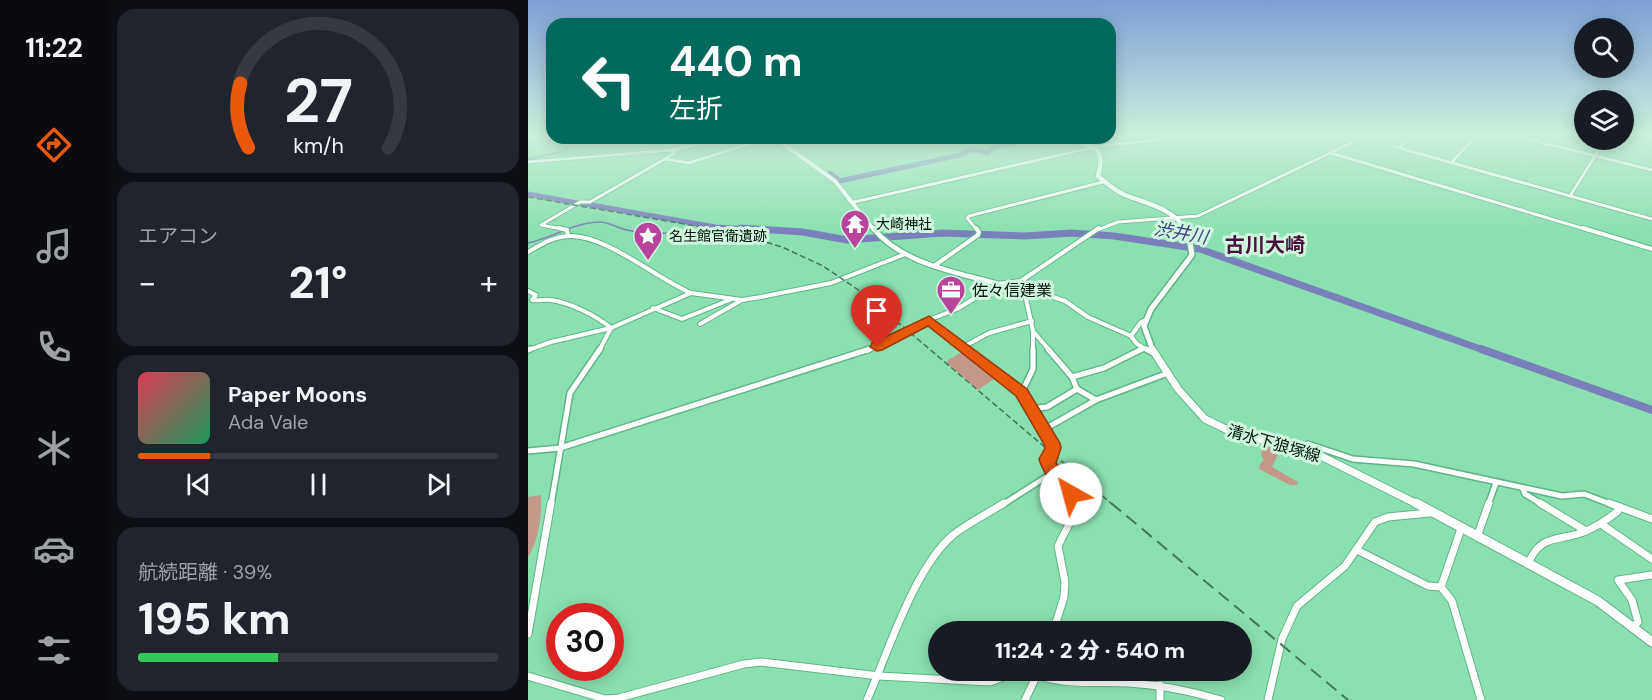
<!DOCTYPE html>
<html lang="ja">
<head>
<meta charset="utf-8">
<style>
	:root { --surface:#171b24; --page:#20242c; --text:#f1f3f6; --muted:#9ea1a6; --line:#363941; --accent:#ea580c }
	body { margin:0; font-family:"DM Sans","Noto Sans JP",sans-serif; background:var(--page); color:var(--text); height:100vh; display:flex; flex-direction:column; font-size:22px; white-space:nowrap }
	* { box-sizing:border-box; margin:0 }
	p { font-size:20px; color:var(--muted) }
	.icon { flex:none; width:33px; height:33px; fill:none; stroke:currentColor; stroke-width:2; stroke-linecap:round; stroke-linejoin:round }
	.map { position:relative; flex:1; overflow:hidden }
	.sheet { display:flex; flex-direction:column; gap:9px; padding:9px; background:#0d0f14; width:420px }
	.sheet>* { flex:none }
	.guide { position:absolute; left:18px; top:18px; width:570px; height:126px; border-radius:18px; box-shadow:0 3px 15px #0003; background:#00695c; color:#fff; overflow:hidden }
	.buttons { position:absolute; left:1046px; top:18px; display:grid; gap:12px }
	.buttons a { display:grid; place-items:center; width:60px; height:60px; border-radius:50%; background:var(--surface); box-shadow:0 3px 15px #0003; font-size:30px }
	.speed { position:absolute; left:18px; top:603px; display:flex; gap:12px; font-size:30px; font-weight:700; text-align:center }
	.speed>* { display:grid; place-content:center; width:78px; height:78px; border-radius:50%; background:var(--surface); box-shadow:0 3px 15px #0003; line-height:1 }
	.speed .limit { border:9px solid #d22; background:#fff; color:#111 }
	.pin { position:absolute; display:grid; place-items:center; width:51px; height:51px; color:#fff; margin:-62px -26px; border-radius:50% 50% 50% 0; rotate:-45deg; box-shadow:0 0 6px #0007 }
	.pin .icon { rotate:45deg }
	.me { position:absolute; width:66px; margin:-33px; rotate:322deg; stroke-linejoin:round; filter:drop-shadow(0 0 4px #0008) }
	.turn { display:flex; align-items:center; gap:21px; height:126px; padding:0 24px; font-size:27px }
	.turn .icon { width:78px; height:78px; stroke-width:2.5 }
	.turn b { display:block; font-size:42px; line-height:51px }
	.big { font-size:45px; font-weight:800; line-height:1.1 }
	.sheet .card { flex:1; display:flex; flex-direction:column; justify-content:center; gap:9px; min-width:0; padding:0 21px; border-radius:18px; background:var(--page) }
	.sheet .dial { align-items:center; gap:0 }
	.dial svg { height:156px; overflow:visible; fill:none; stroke:var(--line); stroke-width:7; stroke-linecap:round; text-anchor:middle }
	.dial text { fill:var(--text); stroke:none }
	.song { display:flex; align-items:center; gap:18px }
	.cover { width:72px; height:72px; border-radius:9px; background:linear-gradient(135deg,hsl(350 70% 55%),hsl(150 70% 35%)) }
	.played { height:6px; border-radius:3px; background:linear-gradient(90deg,var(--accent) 20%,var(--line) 20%) }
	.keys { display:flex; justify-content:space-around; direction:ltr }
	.heat { display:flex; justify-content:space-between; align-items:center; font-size:33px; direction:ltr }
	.charge { height:9px; border-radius:4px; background:linear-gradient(90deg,#34c759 39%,var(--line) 0) }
	.trip { position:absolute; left:400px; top:621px; width:324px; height:60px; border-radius:30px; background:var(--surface); box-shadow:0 3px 15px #0003; font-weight:800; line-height:60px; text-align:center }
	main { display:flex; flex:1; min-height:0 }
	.tab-bar { display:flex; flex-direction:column; width:108px; justify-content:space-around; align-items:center; background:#090b0e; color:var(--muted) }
	.tab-bar .icon { width:42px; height:42px }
	.tab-bar .current { color:var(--accent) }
	.tab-bar b { font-size:27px; color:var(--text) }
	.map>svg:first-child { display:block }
	.green { fill:#c3988a }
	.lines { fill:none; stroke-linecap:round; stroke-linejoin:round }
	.stream { stroke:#7a80ba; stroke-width:1.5 }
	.river-far2 { stroke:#7a80ba; stroke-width:5 }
	.river-far1 { stroke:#7a80ba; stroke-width:7 }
	.river { stroke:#7a80ba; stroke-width:8 }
	.minor-far3-casing { stroke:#5fb487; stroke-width:4.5 }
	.minor-far2-casing { stroke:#5fb487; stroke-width:6 }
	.minor-far1-casing { stroke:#5fb487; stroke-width:8 }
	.minor-casing { stroke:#5fb487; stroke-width:9 }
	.tertiary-far1-casing { stroke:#5fb487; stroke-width:5 }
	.tertiary-casing { stroke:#5fb487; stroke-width:7 }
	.secondary-far3-casing { stroke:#5fb487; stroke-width:6 }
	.secondary-far2-casing { stroke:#5fb487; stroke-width:8 }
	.secondary-far1-casing { stroke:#5fb487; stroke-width:9 }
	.secondary-casing { stroke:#5fb487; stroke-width:11 }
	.minor-far3 { stroke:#fff; stroke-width:3 }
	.minor-far2 { stroke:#fff; stroke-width:4 }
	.minor-far1 { stroke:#fff; stroke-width:5 }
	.minor { stroke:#fff; stroke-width:7 }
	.tertiary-far1 { stroke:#fff; stroke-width:4 }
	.tertiary { stroke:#fff; stroke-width:4.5 }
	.secondary-far3 { stroke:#fff; stroke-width:4.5 }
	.secondary-far2 { stroke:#fff; stroke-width:5 }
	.secondary-far1 { stroke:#fff; stroke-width:7 }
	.secondary { stroke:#fff; stroke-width:9 }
	.rail-far1 { stroke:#447659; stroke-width:1.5; stroke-dasharray:6 3; stroke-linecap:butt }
	.rail { stroke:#447659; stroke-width:2; stroke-dasharray:13 7; stroke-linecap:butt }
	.route { fill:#ea580c; stroke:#983908; stroke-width:1.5 }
	.labels { text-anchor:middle; stroke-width:6; stroke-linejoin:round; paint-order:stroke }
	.far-poi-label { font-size:14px; fill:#001206; stroke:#cef7de; text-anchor:start }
	.poi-label { font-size:16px; fill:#001206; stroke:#cef7de; text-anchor:start }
	.street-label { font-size:16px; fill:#001206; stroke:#cef7de }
	.water-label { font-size:18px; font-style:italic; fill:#3d3f87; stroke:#cef7de }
	.quarter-label { font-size:20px; font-weight:bold; fill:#48103b; stroke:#cef7de }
</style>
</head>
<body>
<main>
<nav class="tab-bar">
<b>11:22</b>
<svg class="icon current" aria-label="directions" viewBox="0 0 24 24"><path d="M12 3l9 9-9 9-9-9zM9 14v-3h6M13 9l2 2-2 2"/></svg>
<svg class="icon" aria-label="music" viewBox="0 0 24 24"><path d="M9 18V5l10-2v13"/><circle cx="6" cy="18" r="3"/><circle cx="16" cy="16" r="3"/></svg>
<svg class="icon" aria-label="phone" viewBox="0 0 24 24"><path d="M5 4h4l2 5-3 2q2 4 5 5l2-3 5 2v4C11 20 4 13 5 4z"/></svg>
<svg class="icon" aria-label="climate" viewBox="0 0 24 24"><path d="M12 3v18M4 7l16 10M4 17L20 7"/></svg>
<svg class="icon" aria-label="car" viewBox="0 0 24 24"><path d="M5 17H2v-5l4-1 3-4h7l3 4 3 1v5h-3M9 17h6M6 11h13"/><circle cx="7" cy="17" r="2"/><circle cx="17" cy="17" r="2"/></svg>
<svg class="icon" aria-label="filters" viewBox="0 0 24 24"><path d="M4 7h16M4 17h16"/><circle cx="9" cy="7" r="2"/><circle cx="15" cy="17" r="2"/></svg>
</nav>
<section class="sheet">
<div class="card dial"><svg viewBox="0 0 100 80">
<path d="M14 69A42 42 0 1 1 86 69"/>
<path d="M14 69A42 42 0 0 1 10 36" stroke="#ea580c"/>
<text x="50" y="56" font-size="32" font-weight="700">27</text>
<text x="50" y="72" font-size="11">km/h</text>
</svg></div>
<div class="card"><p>エアコン</p>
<div class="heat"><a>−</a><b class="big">21°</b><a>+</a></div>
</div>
<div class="card">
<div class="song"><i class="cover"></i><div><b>Paper Moons</b><p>Ada Vale</p></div></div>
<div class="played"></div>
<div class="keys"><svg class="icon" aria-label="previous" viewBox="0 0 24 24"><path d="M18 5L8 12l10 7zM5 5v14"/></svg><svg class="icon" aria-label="pause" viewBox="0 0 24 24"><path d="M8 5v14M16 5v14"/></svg><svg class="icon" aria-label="next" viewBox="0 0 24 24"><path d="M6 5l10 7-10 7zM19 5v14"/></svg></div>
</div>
<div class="card"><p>航続距離 · 39%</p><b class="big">195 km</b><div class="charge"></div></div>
</section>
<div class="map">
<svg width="1124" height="700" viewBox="0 0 1124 700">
	<rect width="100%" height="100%" fill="#8be0b1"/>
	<g class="green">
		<path d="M436,351L469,377L450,390L419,363L420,360Z"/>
		<path d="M735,447H745L751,452L744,467L770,482L769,485H762L731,469L732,464L736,460L733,455Z"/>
		<path d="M13,495C14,516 11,539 0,557V497Z"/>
		<path d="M584,670V678L540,681L534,674L535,671Z"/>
	</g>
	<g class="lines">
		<g class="stream">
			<path d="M0,159L36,151L53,138"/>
			<path d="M0,243C24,238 47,222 72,222C81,222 89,228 99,230C127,236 159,233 187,227"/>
		</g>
		<g class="river-far2">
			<path d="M302,173L312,181L432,155L444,149L459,153L467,147L511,138"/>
			<path d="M0,194L49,203"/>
			<path d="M52,203L187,227L239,230"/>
		</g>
		<path class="river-far1" d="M213,228L275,232L319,240L415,233L497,236L544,233L586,236L672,249L958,351"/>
		<path class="river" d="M953,349L1124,410"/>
		<g class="minor-far3-casing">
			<g id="minor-far3">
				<path d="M817,134L833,139"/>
				<path d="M979,134L1124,170"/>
				<path d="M864,146L1124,219"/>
				<path d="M870,148L886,135L898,137L901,134"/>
				<path d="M803,153L1060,230"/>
				<path d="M137,159L161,163L240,138"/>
				<path d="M0,162L144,150L198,138"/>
				<path d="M923,163L950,134"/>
				<path d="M1042,196L1077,140"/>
				<path d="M326,202L571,146L628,140L652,134"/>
				<path d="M39,230L13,225L52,202H62L137,159L147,152L145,149"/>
				<path d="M449,230L439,218L441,216L575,182"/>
				<path d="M569,230L590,222L670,216L842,134"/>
			</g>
		</g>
		<g class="minor-far2-casing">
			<g id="minor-far2">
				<path d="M31,228L39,230L40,235"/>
				<path d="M1055,228L1124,249"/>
				<path d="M0,252C14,244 26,236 43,236C79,236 128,278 163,293"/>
				<path d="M406,266L450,235L451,232L448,228"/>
				<path d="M495,285L505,331V351"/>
				<path d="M496,287L537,301L560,317L603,336L613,322L618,320"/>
				<path d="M0,291L8,295L4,300C10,301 17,299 23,300C43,303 67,315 83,328"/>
				<path d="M125,308L154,319L204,299"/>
				<path d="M401,320L441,351"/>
				<path d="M172,324L214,300"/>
				<path d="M505,331L522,351"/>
				<path d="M603,336L609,344L621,351"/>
				<path d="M435,347L461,333L504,321"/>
				<path d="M0,350L23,342L83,328"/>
				<path d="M71,351L83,328L163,293L214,300L233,297L303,283L375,255"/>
				<path d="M339,351L393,323L429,309L470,284L493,281L571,228"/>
				<path d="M611,351L616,348"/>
			</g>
		</g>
		<g class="minor-far1-casing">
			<g id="minor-far1">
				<path d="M439,349L494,392L524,443L525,448L519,459L521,465L549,505"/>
				<path d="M520,349L544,377"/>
				<path d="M618,349L627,354"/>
				<path d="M0,350L2,349"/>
				<path d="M549,389L568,400"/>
				<path d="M494,392L505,369V349"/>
				<path d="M502,409L519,407L549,389L544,377L576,368L614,349"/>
				<path d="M515,430L568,400L640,373"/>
				<path d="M777,450L780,444L825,459L886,464L1034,496L1056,494L1085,505"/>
				<path d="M0,451L32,448L342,349"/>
				<path d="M995,489L997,494L1015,505"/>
				<path d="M23,505L42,393L72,349"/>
				<path d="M474,505L526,472"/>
				<path d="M960,505L968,483"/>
			</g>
		</g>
		<g class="minor-casing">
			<g id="minor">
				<path d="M1012,503L1058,531"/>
				<path d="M1081,503L1124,519"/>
				<path d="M1073,524L1124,559"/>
				<path d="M949,537L961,503"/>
				<path d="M829,550L900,586L913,587L924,601L953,700"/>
				<path d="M1000,564C1012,535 1028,541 1053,533C1067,528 1079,520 1090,511L1091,507"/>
				<path d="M913,587L933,529"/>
				<path d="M1107,625L1110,622L1104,600L1090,580L1124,575"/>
				<path d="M525,632L536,597L537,582L530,546L549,508L548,503"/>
				<path d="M0,634L23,503"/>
				<path d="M511,670L509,675C539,686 570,681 601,683C633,685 663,691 693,700"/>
				<path d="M0,676L77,699L91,698L216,664L233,662L351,676L462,682L493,670"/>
				<path d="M632,685V700"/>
				<path d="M339,700C360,653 386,568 425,535C440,523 459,514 476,503"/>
				<path d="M497,700L509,675L504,670"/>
				<path d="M740,700L754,639L769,606L817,566L847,522L860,517L901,513"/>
			</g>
		</g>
		<g class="tertiary-far1-casing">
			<path id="tertiary-far1" d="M247,138L307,181L346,230"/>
		</g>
		<g class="tertiary-casing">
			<path id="tertiary" d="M345,228C374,264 428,272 470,284"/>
		</g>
		<g class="secondary-far3-casing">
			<path id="secondary-far3" d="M539,138C564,147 579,145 570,176C579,184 586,190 597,195C619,204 645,208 658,230"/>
		</g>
		<g class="secondary-far2-casing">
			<path id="secondary-far2" d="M625,351L616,326L623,309L664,255L661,236L657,228"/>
		</g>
		<g class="secondary-far1-casing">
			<path id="secondary-far1" d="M624,349L650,389L677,419L704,432L793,456L891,505"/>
		</g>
		<g class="secondary-casing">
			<path id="secondary" d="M888,503L1070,601L1124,642"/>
		</g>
		<use href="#minor-far3" class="minor-far3"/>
		<use href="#minor-far2" class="minor-far2"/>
		<use href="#minor-far1" class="minor-far1"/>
		<use href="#minor" class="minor"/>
		<use href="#tertiary-far1" class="tertiary-far1"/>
		<use href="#tertiary" class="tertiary"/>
		<use href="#secondary-far3" class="secondary-far3"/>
		<use href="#secondary-far2" class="secondary-far2"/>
		<use href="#secondary-far1" class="secondary-far1"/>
		<use href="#secondary" class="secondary"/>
		<path class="rail-far1" d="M0,197L208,233L254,247L295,266L329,289L379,330L585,505"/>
		<path class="rail" d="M583,503L820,700"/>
	</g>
	<linearGradient id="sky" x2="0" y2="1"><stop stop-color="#7c9fd6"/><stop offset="0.58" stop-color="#cbf1dc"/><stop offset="1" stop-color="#cbf1dc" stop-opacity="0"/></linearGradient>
	<rect width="1124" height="232" fill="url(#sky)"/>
	<path class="route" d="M401,316L499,389L532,443L533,448L528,463L552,494L549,499C545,501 544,502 539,500C531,497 513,468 511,459L517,448L516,444L488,396L400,326L354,350L349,351L342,347L344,343Z"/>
	<defs>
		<g id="temple-pin" transform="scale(1.5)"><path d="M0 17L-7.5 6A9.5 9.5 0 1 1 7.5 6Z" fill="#b9449c" stroke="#cef7de"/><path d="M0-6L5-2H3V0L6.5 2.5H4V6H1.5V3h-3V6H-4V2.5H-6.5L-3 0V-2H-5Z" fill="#fff"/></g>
		<g id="sight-pin" transform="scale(1.5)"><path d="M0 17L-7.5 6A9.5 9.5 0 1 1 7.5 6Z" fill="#b9449c" stroke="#cef7de"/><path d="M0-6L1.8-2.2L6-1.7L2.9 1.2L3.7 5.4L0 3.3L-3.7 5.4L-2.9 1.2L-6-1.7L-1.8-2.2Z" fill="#fff"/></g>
		<g id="office-pin" transform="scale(1.5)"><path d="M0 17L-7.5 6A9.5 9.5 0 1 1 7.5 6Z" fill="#b9449c" stroke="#cef7de"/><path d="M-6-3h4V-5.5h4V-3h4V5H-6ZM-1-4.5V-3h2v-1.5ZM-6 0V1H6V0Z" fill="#fff"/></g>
	</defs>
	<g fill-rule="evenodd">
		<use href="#temple-pin" x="327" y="224"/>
		<use href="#sight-pin" x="120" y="236"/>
		<use href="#office-pin" x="423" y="290"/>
	</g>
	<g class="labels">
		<g class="far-poi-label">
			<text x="348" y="229">大崎神社</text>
			<text x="141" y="241">名生館官衛遺跡</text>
		</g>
		<g class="poi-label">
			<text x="444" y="296">佐々信建業</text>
		</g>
		<g class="street-label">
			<text transform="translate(746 443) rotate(16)" y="6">清水下狼塚線</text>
		</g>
		<g class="water-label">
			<text transform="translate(653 233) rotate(10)" y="6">渋井川</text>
		</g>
		<g class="quarter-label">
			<text x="737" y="252">古川大崎</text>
		</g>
	</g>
</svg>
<div class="buttons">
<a><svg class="icon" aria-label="search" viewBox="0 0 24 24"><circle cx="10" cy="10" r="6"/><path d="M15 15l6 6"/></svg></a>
<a><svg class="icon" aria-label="layers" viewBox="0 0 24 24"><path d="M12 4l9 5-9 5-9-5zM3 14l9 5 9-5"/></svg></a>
</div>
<div class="speed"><div class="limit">30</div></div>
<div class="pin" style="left:349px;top:347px;background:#d93025"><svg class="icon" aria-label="arrive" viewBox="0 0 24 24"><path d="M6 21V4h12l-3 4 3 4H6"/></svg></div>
<svg class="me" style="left:543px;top:494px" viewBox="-20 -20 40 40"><circle r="19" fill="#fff"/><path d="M0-13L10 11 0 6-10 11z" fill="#ea580c"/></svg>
<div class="trip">11:24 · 2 分 · 540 m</div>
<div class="guide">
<div class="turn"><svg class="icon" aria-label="left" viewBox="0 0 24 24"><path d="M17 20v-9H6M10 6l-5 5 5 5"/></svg><div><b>440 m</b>左折</div></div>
</div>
</div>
</main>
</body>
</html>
